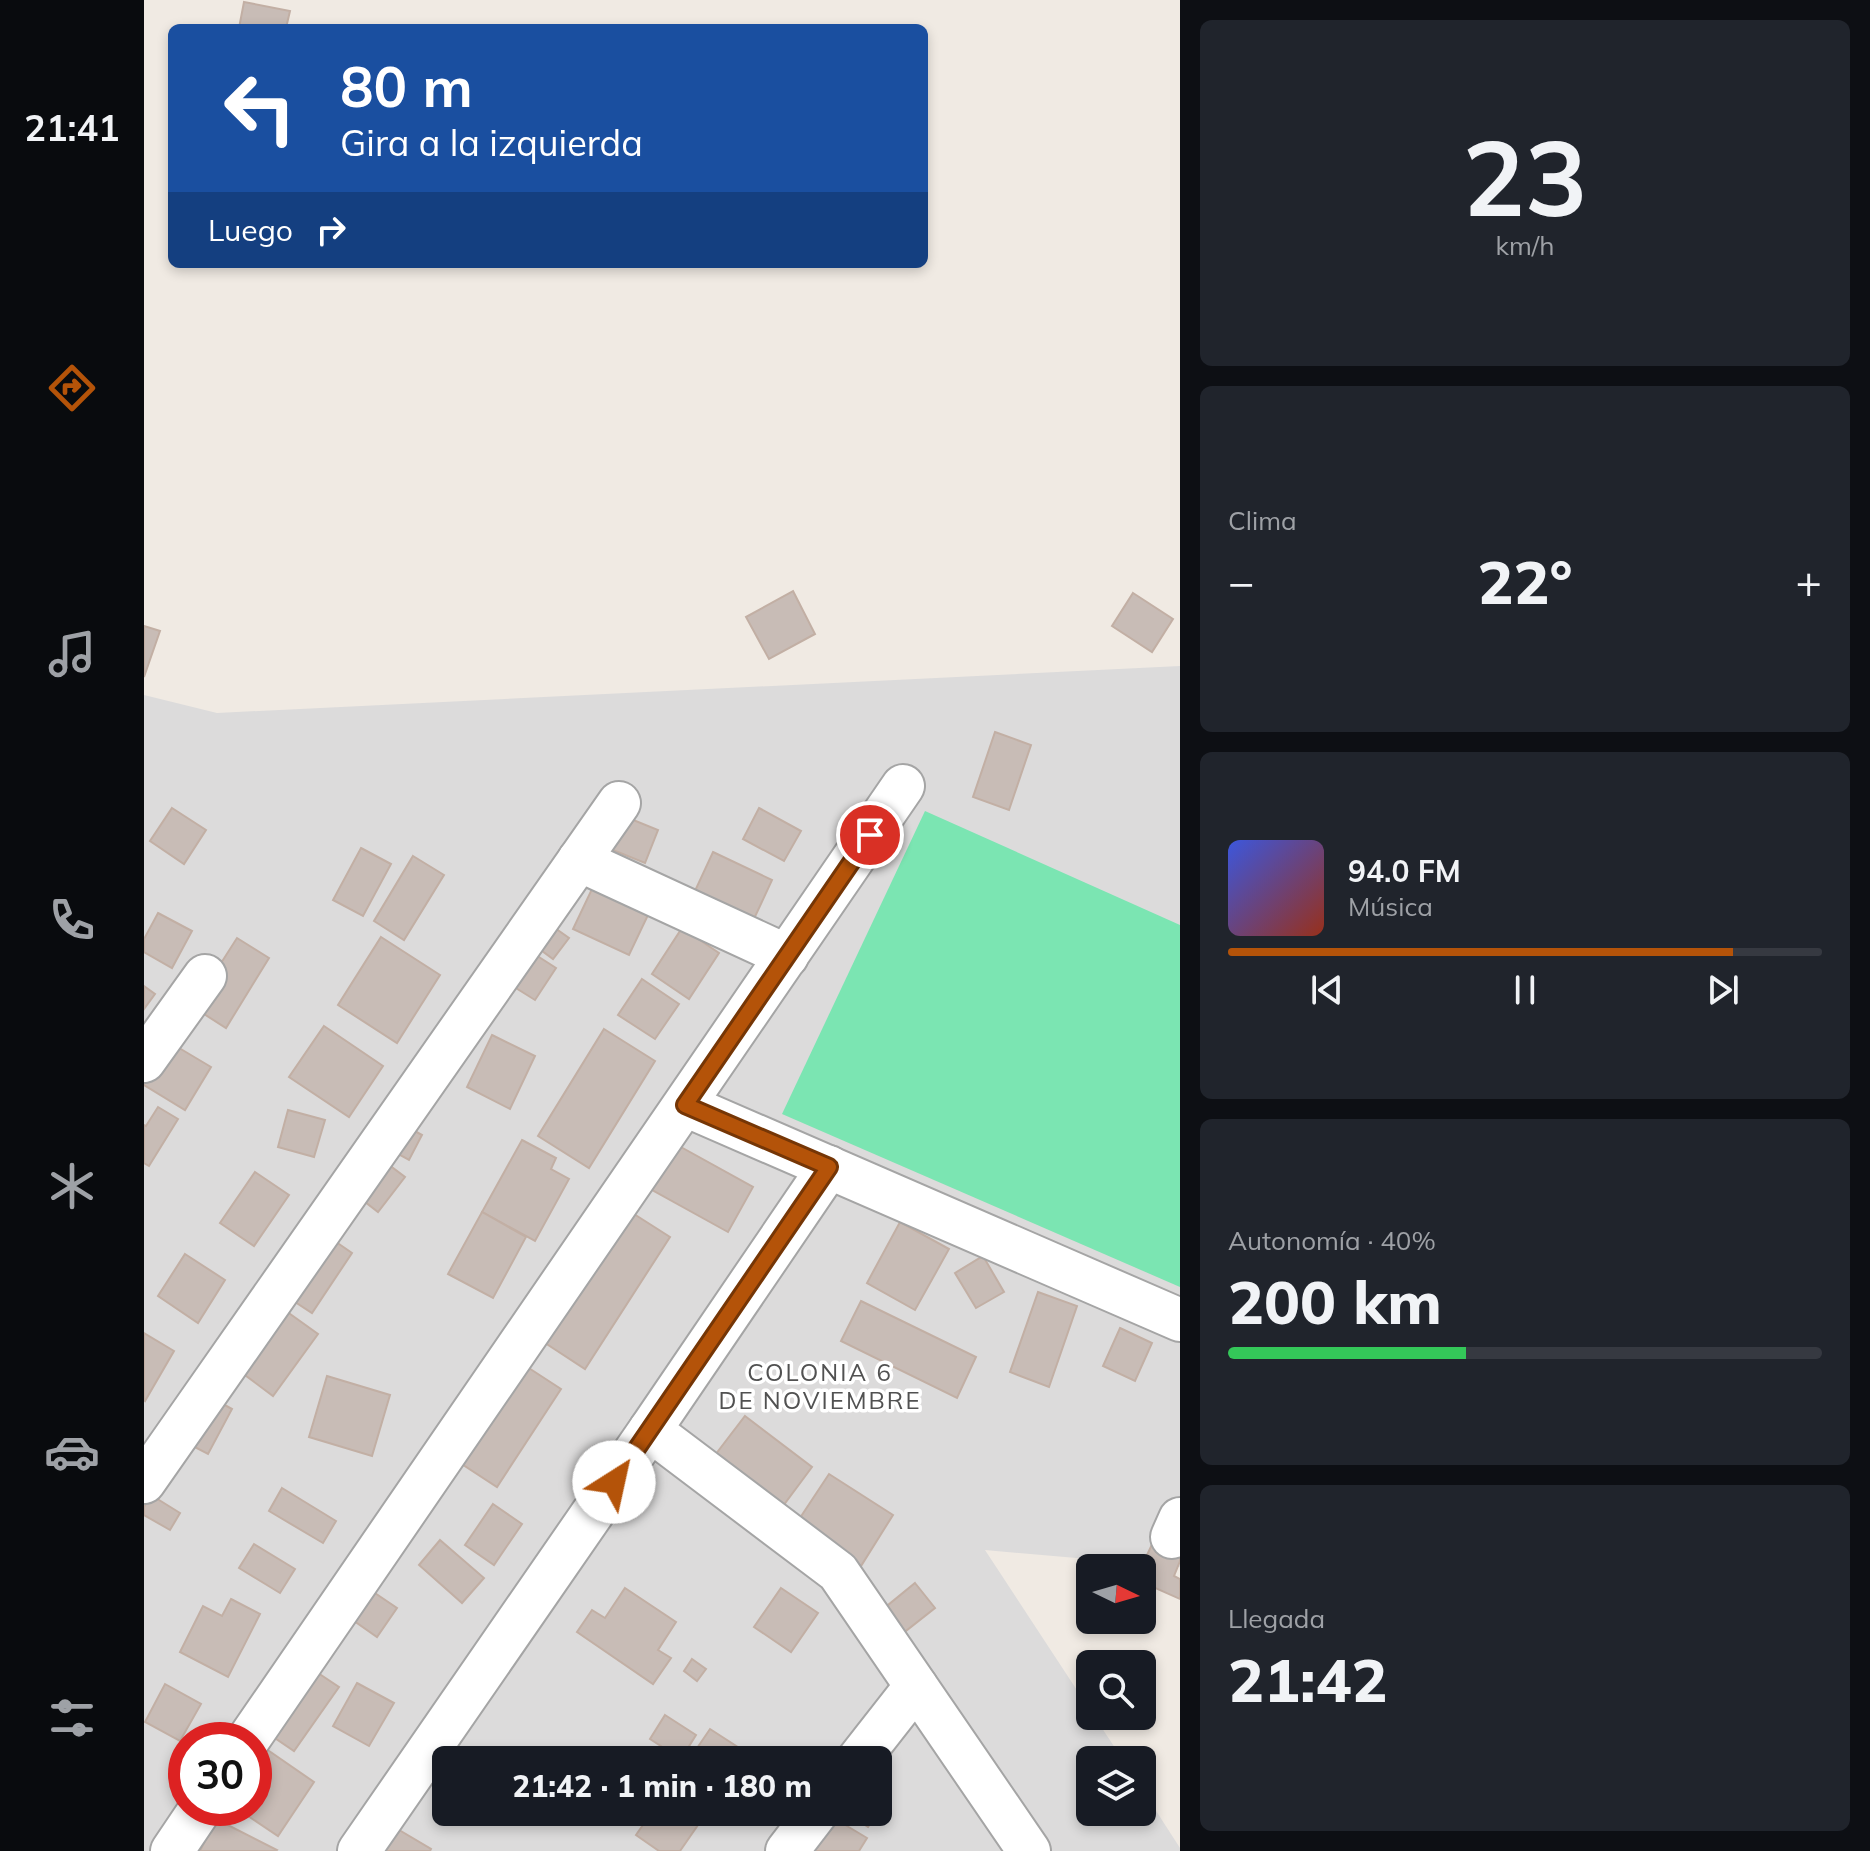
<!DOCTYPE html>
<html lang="es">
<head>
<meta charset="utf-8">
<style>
	:root { --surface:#171b24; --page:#20242c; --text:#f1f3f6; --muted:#9ea1a6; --line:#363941; --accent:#b45309 }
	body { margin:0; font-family:Mulish,sans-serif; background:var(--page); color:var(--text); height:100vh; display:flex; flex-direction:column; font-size:30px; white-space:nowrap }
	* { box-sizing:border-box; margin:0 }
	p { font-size:26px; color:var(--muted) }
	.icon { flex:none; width:44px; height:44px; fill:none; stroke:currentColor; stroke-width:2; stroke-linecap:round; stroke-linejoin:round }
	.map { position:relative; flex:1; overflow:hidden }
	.side { display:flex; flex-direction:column; gap:20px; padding:20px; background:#0d0f14; width:690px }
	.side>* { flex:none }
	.guide { position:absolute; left:24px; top:24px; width:760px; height:244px; border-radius:12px; box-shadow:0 4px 12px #0003; background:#1a4fa0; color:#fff; overflow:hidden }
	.needle { width:52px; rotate:95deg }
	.buttons { position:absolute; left:932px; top:1554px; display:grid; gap:16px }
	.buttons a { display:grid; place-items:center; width:80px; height:80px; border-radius:12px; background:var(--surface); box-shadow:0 4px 12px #0003; font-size:40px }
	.speed { position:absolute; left:24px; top:1722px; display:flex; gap:16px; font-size:40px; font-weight:700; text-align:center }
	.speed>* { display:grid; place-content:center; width:104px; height:104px; border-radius:50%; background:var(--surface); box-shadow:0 4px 12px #0003; line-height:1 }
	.speed .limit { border:12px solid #d22; background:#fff; color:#111 }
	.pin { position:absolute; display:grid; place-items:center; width:68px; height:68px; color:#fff; margin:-34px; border:4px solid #fff; border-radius:50%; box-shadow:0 2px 8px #0007 }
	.me { position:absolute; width:88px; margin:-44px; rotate:35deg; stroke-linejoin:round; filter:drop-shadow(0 0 6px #0008) }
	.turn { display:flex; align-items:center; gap:28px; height:168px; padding:0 40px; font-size:36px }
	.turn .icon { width:104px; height:104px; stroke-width:2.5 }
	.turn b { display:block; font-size:56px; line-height:68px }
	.then { display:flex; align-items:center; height:76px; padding:0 40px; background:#0003; gap:16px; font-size:30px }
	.big { font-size:60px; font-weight:800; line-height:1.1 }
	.side .widget { flex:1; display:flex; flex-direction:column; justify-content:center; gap:12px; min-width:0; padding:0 28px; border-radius:12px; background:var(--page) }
	.side .dial { align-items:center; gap:0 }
	.dial b { font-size:104px; line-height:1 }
	.song { display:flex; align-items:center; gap:24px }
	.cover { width:96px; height:96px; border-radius:12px; background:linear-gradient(135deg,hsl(230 70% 55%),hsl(10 70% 35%)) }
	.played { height:8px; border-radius:4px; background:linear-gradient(90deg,var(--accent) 85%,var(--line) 85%) }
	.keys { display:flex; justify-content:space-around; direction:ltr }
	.heat { display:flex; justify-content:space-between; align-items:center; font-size:44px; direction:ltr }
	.charge { height:12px; border-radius:6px; background:linear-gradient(90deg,#34c759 40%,var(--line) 0) }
	.trip { position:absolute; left:288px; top:1746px; width:460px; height:80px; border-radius:12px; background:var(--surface); box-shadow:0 4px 12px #0003; font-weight:800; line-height:80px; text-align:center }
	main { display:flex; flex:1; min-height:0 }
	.dock { display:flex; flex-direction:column; width:144px; justify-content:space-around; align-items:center; background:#090b0e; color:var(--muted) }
	.dock .icon { width:56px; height:56px }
	.dock .active { color:var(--accent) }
	.dock b { font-size:36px; color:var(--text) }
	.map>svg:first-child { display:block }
	.residential { fill:#dcdbdb; fill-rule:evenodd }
	.pitch { fill:#7be5b2 }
	.building { fill:#c8bcb6; stroke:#c2afa4; stroke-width:2 }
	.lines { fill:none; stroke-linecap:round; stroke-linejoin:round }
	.minor-casing { stroke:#a5a5a5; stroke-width:46 }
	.minor { stroke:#fff; stroke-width:42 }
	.route-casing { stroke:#753606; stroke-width:20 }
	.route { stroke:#b45309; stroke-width:14 }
	.labels { text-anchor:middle; stroke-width:7; stroke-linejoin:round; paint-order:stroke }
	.neighbourhood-label { font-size:24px; letter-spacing:2px; fill:#515151; stroke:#fff }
</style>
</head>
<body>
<main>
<nav class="dock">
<b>21:41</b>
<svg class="icon active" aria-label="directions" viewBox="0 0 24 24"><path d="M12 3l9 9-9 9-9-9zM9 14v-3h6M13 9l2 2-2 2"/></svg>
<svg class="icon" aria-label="music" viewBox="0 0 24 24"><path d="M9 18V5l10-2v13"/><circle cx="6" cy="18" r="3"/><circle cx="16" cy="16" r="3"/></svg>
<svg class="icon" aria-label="phone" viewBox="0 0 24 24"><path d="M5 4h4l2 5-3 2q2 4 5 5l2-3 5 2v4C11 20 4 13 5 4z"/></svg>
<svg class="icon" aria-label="climate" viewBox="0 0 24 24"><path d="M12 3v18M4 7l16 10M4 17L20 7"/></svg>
<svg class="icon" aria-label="car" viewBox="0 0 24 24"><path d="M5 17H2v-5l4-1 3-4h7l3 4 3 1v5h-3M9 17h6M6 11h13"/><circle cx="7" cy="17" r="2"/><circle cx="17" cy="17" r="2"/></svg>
<svg class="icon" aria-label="filters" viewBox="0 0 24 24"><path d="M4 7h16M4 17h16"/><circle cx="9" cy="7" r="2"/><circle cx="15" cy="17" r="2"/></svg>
</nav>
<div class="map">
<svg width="1036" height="1851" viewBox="0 0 1036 1851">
	<rect width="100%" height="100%" fill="#f0eae3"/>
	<path class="residential" d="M1036,666V1567L841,1550L946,1710V1716H950L979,1760H946V1812H998V1789L1036,1848V1851H0V695L73,713ZM42,1740H110V1808H42ZM302,1760H734V1812H302Z"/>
	<path class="pitch" d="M781,811L1036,925V1287L638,1114Z"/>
	<g class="building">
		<path d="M100,2L146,11L142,28H95Z"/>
		<path d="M649,591L671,634L625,659L602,617Z"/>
		<path d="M989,593L1029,619L1008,652L968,626Z"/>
		<path d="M0,626L16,631L0,677Z"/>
		<path d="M851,732L887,745L865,810L829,797Z"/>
		<path d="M28,808L62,830L40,864L6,841Z"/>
		<path d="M615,808L657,831L640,861L599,839Z"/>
		<path d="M477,815L514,830L501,863L454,844Z"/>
		<path d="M217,848L247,864L219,916L189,900Z"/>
		<path d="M569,852L628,880L609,921L550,893Z"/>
		<path d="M269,856L300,875L260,940L230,921Z"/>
		<path d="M448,889L504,915L485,955L429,929Z"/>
		<path d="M14,913L48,931L28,968L0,952V939Z"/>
		<path d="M401,921L425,938L409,959L386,942Z"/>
		<path d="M538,928L575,953L545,999L508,974Z"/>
		<path d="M237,937L296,975L253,1043L194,1005Z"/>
		<path d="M93,938L125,958L82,1028L49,1007Z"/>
		<path d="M381,948L412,968L391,1000L359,980Z"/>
		<path d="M498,979L535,1004L511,1039L474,1015Z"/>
		<path d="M0,986L11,994L0,1009Z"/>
		<path d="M180,1026L239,1066L205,1117L145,1077Z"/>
		<path d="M460,1029L511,1061L445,1168L394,1136Z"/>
		<path d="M348,1035L391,1056L366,1109L323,1087Z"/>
		<path d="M20,1039L67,1067L41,1110L0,1085V1073Z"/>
		<path d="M14,1107L34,1119L5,1166L0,1163V1125L2,1126Z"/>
		<path d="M144,1110L181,1120L170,1157L134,1147Z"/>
		<path d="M240,1114L278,1135L265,1160L227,1139Z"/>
		<path d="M378,1140L412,1158L407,1169L425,1179L391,1241L338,1212Z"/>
		<path d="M526,1141L609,1187L584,1232L501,1186Z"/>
		<path d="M220,1146L261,1177L234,1212L193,1180Z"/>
		<path d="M111,1172L145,1195L110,1246L76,1223Z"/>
		<path d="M479,1207L526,1237L441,1369L395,1339Z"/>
		<path d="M338,1212L382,1237L349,1298L304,1274Z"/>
		<path d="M756,1222L805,1249L771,1310L723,1283Z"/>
		<path d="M182,1235L208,1253L168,1313L142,1296Z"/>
		<path d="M41,1254L81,1280L54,1323L14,1296Z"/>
		<path d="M839,1256L860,1292L832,1308L811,1273Z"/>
		<path d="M894,1292L933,1306L905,1387L866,1372Z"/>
		<path d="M717,1301L832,1357L813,1398L697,1341Z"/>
		<path d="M135,1306L174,1334L129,1396L90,1367Z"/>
		<path d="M976,1328L1008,1343L991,1381L959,1366Z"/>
		<path d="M0,1333L30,1351L1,1401L0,1400Z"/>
		<path d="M374,1361L417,1389L353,1487L310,1459Z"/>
		<path d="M183,1376L246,1395L228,1456L165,1437Z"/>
		<path d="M68,1398L88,1409L64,1454L43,1443Z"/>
		<path d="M601,1416L668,1467L633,1514L565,1463Z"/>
		<path d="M685,1474L749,1515L717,1566L652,1524Z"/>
		<path d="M138,1488L192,1521L179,1543L125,1511Z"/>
		<path d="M7,1495L36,1513L26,1530L0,1515V1507Z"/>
		<path d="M349,1504L378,1524L350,1565L321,1545Z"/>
		<path d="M296,1540L340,1578L318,1603L275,1565Z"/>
		<path d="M1010,1540L1036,1552V1561L1030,1576L1036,1579V1599L998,1582L997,1568Z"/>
		<path d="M110,1544L151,1569L136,1593L95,1568Z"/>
		<path d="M771,1583L791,1608L758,1634L738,1610Z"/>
		<path d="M222,1587L253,1608L233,1637L203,1616Z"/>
		<path d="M481,1588L532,1622L514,1650L527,1658L509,1684L433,1632L448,1610L461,1618Z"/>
		<path d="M637,1588L674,1613L647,1652L610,1627Z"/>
		<path d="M87,1599L116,1614L84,1677L36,1652L59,1606L78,1616Z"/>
		<path d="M548,1659L562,1669L553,1681L540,1671Z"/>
		<path d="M165,1667L195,1687L150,1751L122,1732Z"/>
		<path d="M213,1683L250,1703L225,1746L189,1726Z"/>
		<path d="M21,1684L57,1704L36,1741L1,1722Z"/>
		<path d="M521,1715L552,1735L537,1759L506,1739Z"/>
		<path d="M566,1729L600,1751L594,1760H545Z"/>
		<path d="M115,1744L170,1782L134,1836L92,1808H110V1752Z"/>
		<path d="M508,1812H563L536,1851H515L492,1835Z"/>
		<path d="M710,1812H732L734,1813L724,1827L707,1816Z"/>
		<path d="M683,1814L723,1838L715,1851H661Z"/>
		<path d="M72,1819L133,1850L132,1851H56Z"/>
		<path d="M245,1824L287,1849L286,1851H229Z"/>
	</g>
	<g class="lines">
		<g class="minor-casing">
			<g id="minor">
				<path d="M435,860L643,956"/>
				<path d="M0,1061L61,976"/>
				<path d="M541,1105L1036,1320"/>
				<path d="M685,1167L506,1430L694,1572L885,1851"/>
				<path d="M0,1482L475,803"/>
				<path d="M1028,1537L1036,1519"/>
				<path d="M104,1740L759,786"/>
				<path d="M714,1760L772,1686"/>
				<path d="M28,1851L57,1808"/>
				<path d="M215,1851L506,1430"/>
				<path d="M643,1851L673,1812"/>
			</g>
		</g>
		<use href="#minor" class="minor"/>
	</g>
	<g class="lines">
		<g class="route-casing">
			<path id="route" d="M470,1482L685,1167L541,1105L726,835"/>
		</g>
		<use href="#route" class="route"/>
	</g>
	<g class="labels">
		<g class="neighbourhood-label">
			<text x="676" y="1381">COLONIA 6<tspan x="676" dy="28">DE NOVIEMBRE</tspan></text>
		</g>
	</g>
</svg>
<div class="buttons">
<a><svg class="needle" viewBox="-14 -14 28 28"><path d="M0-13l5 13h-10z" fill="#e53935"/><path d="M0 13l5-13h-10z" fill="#9ea1a6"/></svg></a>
<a><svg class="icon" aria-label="search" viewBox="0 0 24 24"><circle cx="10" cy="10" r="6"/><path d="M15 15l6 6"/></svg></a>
<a><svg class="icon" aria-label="layers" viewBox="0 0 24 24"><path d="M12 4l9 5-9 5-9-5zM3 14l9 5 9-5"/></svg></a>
</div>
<div class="speed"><div class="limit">30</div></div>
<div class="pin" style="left:726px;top:835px;background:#d93025"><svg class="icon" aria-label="arrive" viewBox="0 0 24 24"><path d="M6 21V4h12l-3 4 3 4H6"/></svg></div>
<svg class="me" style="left:470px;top:1482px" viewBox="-20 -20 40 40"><circle r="19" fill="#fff"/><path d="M0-13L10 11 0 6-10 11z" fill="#b45309"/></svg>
<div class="trip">21:42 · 1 min · 180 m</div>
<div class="guide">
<div class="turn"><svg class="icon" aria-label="left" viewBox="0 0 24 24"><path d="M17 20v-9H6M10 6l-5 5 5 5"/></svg><div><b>80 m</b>Gira a la izquierda</div></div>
<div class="then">Luego<svg class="icon" aria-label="right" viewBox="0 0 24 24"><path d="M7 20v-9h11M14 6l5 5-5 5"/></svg></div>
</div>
</div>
<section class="side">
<div class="widget dial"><b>23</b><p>km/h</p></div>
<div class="widget"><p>Clima</p>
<div class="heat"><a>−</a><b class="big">22°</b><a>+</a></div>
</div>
<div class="widget">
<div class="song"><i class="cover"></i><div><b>94.0 FM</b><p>Música</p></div></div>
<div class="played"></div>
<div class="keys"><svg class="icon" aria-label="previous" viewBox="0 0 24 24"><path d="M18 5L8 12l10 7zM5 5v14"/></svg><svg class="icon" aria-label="pause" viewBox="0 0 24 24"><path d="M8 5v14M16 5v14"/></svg><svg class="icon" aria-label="next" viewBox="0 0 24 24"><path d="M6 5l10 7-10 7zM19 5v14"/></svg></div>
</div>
<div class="widget"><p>Autonomía · 40%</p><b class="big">200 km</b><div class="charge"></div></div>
<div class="widget"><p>Llegada</p><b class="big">21:42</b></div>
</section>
</main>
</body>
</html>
